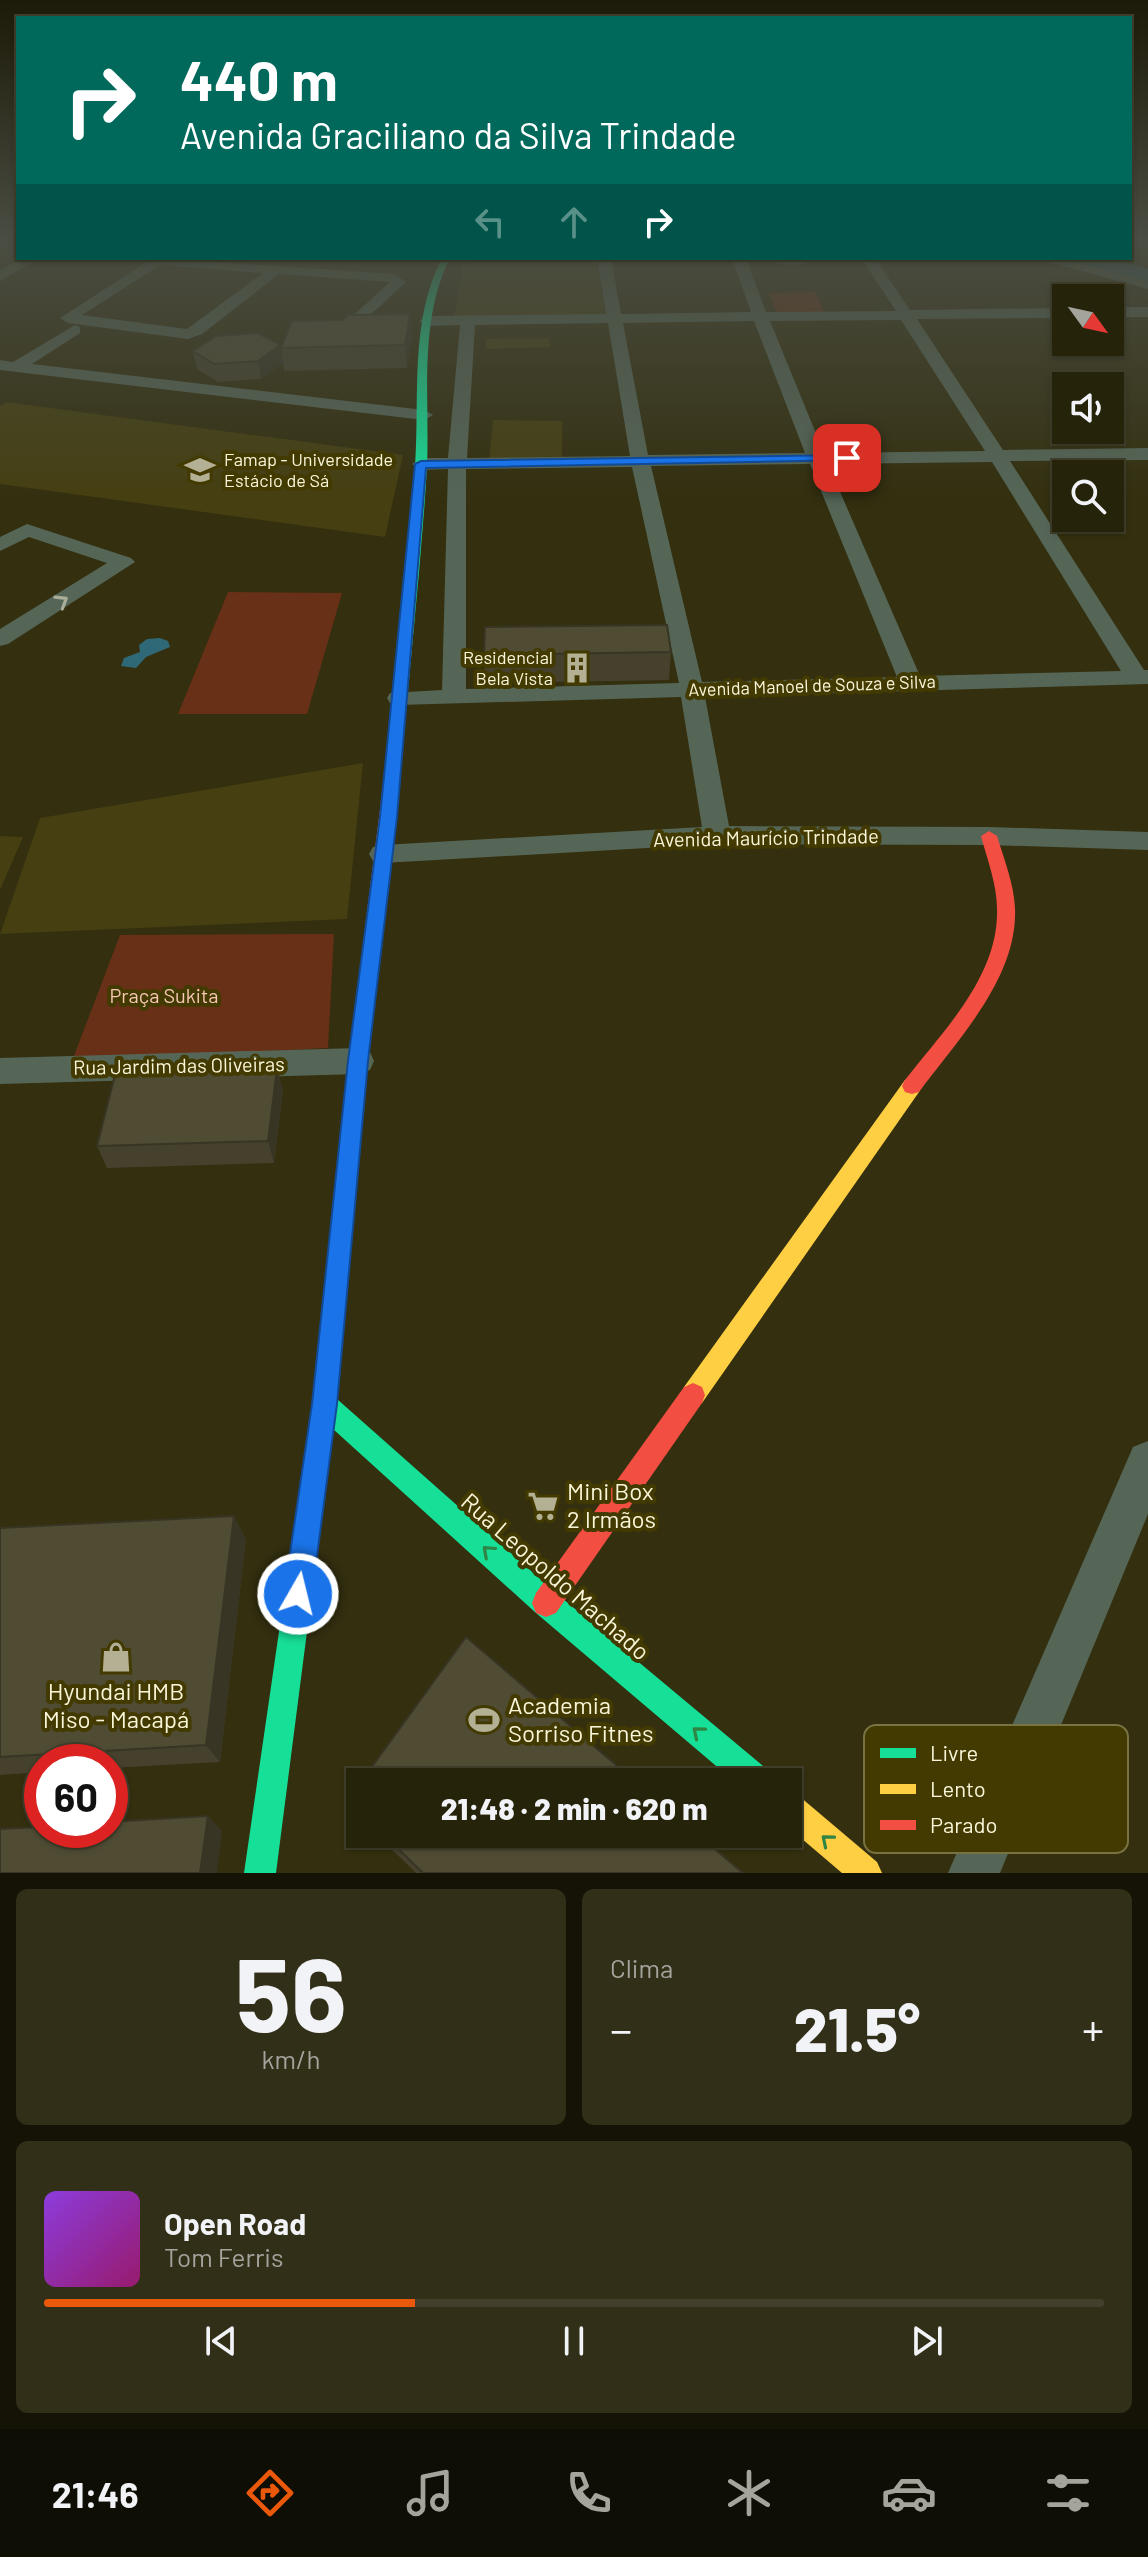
<!DOCTYPE html>
<html lang="pt">
<head>
<meta charset="utf-8">
<style>
	:root { --surface:#26230b; --page:#322f19; --text:#f1f3f6; --muted:#a4a49d; --line:#42402c; --accent:#ea580c }
	body { margin:0; font-family:Barlow,sans-serif; background:var(--page); color:var(--text); height:100vh; display:flex; flex-direction:column; font-size:30px; white-space:nowrap }
	* { box-sizing:border-box; margin:0 }
	p { font-size:26px; color:var(--muted) }
	.icon { flex:none; width:44px; height:44px; fill:none; stroke:currentColor; stroke-width:2; stroke-linecap:round; stroke-linejoin:round }
	.map { position:relative; height:1873px; overflow:hidden }
	.panel { display:flex; flex-direction:column; gap:16px; padding:16px; background:#151306; flex:1 }
	.panel>* { flex:none }
	.banner { position:absolute; left:16px; top:16px; width:1116px; height:244px; border-radius:0px; box-shadow:0 2px 6px #0004,0 0 0 2px var(--line); background:#00695c; color:#fff; overflow:hidden }
	.needle { width:52px; rotate:123deg }
	.buttons { position:absolute; left:1052px; top:284px; display:grid; gap:16px }
	.buttons a { display:grid; place-items:center; width:72px; height:72px; border-radius:0px; background:var(--surface); box-shadow:0 2px 6px #0004,0 0 0 2px var(--line); font-size:40px }
	.speed { position:absolute; left:24px; top:1744px; display:flex; gap:16px; font-size:40px; font-weight:700; text-align:center }
	.speed>* { display:grid; place-content:center; width:104px; height:104px; border-radius:50%; background:var(--surface); box-shadow:0 2px 6px #0004,0 0 0 2px var(--line); line-height:1 }
	.speed .limit { border:12px solid #d22; background:#fff; color:#111 }
	.pin { position:absolute; display:grid; place-items:center; width:68px; height:68px; color:#fff; margin:-34px; border-radius:16px; box-shadow:0 4px 12px #0006 }
	.me { position:absolute; width:88px; margin:-44px; rotate:8deg; stroke-linejoin:round; filter:drop-shadow(0 0 6px #0008) }
	.turn { display:flex; align-items:center; gap:28px; height:168px; padding:0 32px; font-size:36px }
	.turn .icon { width:104px; height:104px; stroke-width:2.5 }
	.turn b { display:block; font-size:56px; line-height:68px }
	.lanes { display:flex; align-items:center; height:76px; padding:0 32px; background:#0003; justify-content:center; gap:40px; direction:ltr }
	.lanes .off { opacity:.35 }
	.big { font-size:60px; font-weight:800; line-height:1.1 }
	.panel .card { flex:1; display:flex; flex-direction:column; justify-content:center; gap:12px; min-width:0; padding:0 28px; border-radius:12px; background:var(--page) }
	.panel .dial { align-items:center; gap:0 }
	.dial b { font-size:104px; line-height:1 }
	.song { display:flex; align-items:center; gap:24px }
	.cover { width:96px; height:96px; border-radius:12px; background:linear-gradient(135deg,hsl(270 70% 55%),hsl(320 70% 35%)) }
	.played { height:8px; border-radius:4px; background:linear-gradient(90deg,var(--accent) 35%,var(--line) 35%) }
	.keys { display:flex; justify-content:space-around; direction:ltr }
	.heat { display:flex; justify-content:space-between; align-items:center; font-size:44px; direction:ltr }
	.panel .tiles { flex:1; display:grid; gap:16px; grid-template-columns:1fr 1fr }
	.card:last-child { grid-column:span 2 }
	.trip { position:absolute; left:346px; top:1768px; width:456px; height:80px; border-radius:0px; background:var(--surface); box-shadow:0 2px 6px #0004,0 0 0 2px var(--line); font-weight:800; line-height:80px; text-align:center }
	.dock { display:flex; height:128px; justify-content:space-around; align-items:center; background:#0f0e04; color:var(--muted) }
	.dock .icon { width:56px; height:56px }
	.dock .current { color:var(--accent) }
	.dock b { font-size:36px; color:var(--text) }
	.map>svg:first-child { display:block }
	.built { fill:#453f11 }
	.green { fill:#683016 }
	.water { fill:#2f6978 }
	.lines { fill:none; stroke-linecap:round; stroke-linejoin:round }
	.street { fill:#556657; fill-rule:evenodd }
	.fast { fill:#16e098; fill-rule:evenodd }
	.slow { fill:#ffcf43; fill-rule:evenodd }
	.jam { fill:#f24e42; fill-rule:evenodd }
	.wall { fill:#45412d }
	.shaded-wall { fill:#383524 }
	.building { fill:#504c34; stroke:#383524; stroke-width:2 }
	.oneway { stroke:#a8ae98 }
	.oneway2 { stroke:#2e8544 }
	.route { fill:#1a73e8; stroke:#114b97; stroke-width:2 }
	.labels { text-anchor:middle; stroke-width:8; stroke-linejoin:round; paint-order:stroke }
	.far-poi-label { font-size:18px; fill:#faf6da; stroke:#423a00; text-anchor:start }
	.far-street-label { font-size:18px; fill:#faf6da; stroke:#423a00 }
	.street-label { font-size:20px; fill:#faf6da; stroke:#423a00 }
	.park-label { font-size:20px; fill:#f8c8b7; stroke:#423a00 }
	.near-poi-label { font-size:24px; fill:#faf6da; stroke:#423a00; text-anchor:start }
	.near-street-label { font-size:24px; fill:#faf6da; stroke:#423a00 }
	.key { fill:#423a00; stroke:#797241; stroke-width:2 }
	.key-label { font-size:22px; fill:#faf6da }
</style>
</head>
<body>
<div class="map">
<svg width="1148" height="1873" viewBox="0 0 1148 1873">
	<rect width="100%" height="100%" fill="#332f0f"/>
	<g class="built">
		<path d="M596,262L606,315L454,317L463,264Z"/>
		<path d="M549,338L550,347L486,349V339Z"/>
		<path d="M6,402L403,455L385,537L0,484V406Z"/>
		<path d="M493,420L562,421V459L489,462Z"/>
		<path d="M363,763L347,919L0,934L40,818Z"/>
		<path d="M0,836L23,837L0,890Z"/>
	</g>
	<g class="green">
		<path d="M816,292L824,312L777,313L769,293Z"/>
		<path d="M228,592L342,593L307,714H178Z"/>
		<path d="M334,934L328,1048L72,1061L120,935Z"/>
	</g>
	<g class="water">
		<path d="M1053,258H1110L1148,269V281Z"/>
		<path d="M160,638L168,641L170,647L146,657L136,668L121,666L124,658L140,652L139,645L147,639Z"/>
	</g>
	<g class="lines">
		<g class="street">
			<path d="M22,258H39L0,281V271Z"/>
			<path d="M153,258L394,274L406,282L354,330L349,332L341,327L344,324L390,282L279,274L202,334L188,339L68,323L60,318ZM160,265L263,273L187,329L82,315Z"/>
			<path d="M597,258H611L621,314L751,312L732,258H746L766,312L896,311L861,258H875L910,310L1066,308V318L917,319L1003,450L1148,448V460L1010,461L1144,670H1148V684L705,697L729,826L989,827L1148,832V850L989,845L717,844L383,863L373,861L369,854L373,847L383,845L702,827L681,697L399,705L390,703L387,698L390,693L442,690L448,469L421,470L412,464L421,458H448L460,325L427,326L419,321L427,316L606,314ZM901,320L985,451L824,453L770,321ZM754,321L805,453L648,455L623,323ZM608,323L630,456L467,458L475,325ZM992,462L1121,671L920,676L828,464ZM810,464L897,677L702,682L651,466ZM632,467L679,683L466,689V469Z"/>
			<path d="M765,258H819C805,267 779,267 765,258Z"/>
			<path d="M1034,258H1058L1148,281V289Z"/>
			<rect x="1110" y="307" width="38" height="10"/>
			<path d="M75,325L80,327V333L32,364L424,410L433,415L424,420L0,370V360L13,362Z"/>
			<path d="M27,524L131,558L135,562L8,644L0,646V629L107,563L29,537L0,551V537Z"/>
			<path d="M358,1048L370,1052L374,1061L370,1070L358,1074L0,1084V1058Z"/>
			<path d="M1148,1441V1514L1000,1873H948L1133,1447Z"/>
		</g>
		<g class="fast">
			<path d="M442,258H450C418,322 430,398 427,467C421,568 409,669 401,770L393,775L385,770C395,669 408,568 415,467C420,397 409,322 442,258Z"/>
			<path d="M336,1272L344,1275L347,1282L337,1399L556,1593L769,1771L773,1782H735L536,1613L333,1429L276,1873H244L312,1404L325,1282L328,1275Z"/>
		</g>
		<g class="slow">
			<path d="M912,1078L919,1080L922,1086L919,1092L702,1403L693,1407L684,1403L681,1395L684,1387L905,1080Z"/>
			<path d="M788,1792L799,1796L877,1862L882,1873H842L788,1827Z"/>
		</g>
		<g class="jam">
			<path d="M393,765L401,770L368,1061L347,1282L344,1289L336,1292L328,1289L325,1282L348,1061L385,770Z"/>
			<path d="M989,831L997,836C1004,859 1014,884 1015,908C1018,978 958,1039 919,1092L912,1094L905,1092L902,1086L905,1080C943,1031 999,976 997,909C997,884 987,859 981,836Z"/>
			<path d="M693,1383L702,1387L705,1395L702,1403L556,1613L546,1617L536,1613L532,1603L536,1593L684,1387Z"/>
		</g>
	</g>
	<g class="wall">
		<path d="M412,336L407,368L284,371L281,348Z"/>
		<path d="M280,345L283,363L261,379L218,382L197,369L193,351Z"/>
		<path d="M671,652L669,680L485,683L484,655Z"/>
		<path d="M277,1068L283,1091L274,1163L107,1168L97,1146Z"/>
		<path d="M0,1528L246,1539L220,1762L110,1768V1762H42V1772L0,1775Z"/>
		<path d="M360,1783V1819L348,1800Z"/>
		<path d="M376,1834H697L743,1873H416Z"/>
	</g>
	<g class="shaded-wall">
		<path d="M410,314L412,336L407,368L405,345Z"/>
		<path d="M280,345L283,363L261,379L258,361Z"/>
		<path d="M277,1068L283,1091L274,1163L268,1141Z"/>
		<path d="M234,1516L246,1539L220,1762L206,1745Z"/>
		<path d="M208,1816L222,1831L217,1873H200Z"/>
	</g>
	<g class="building">
		<path d="M410,314L405,345L281,348L292,321L342,320L348,315Z"/>
		<path d="M258,333L280,345L258,361L214,364L193,351L216,336Z"/>
		<path d="M667,625L671,652L484,655L485,627Z"/>
		<path d="M277,1068L268,1141L97,1146L115,1075Z"/>
		<path d="M234,1516L206,1745L0,1757V1528Z"/>
		<path d="M466,1637L636,1782H361Z"/>
		<path d="M360,1783V1812L348,1800Z"/>
		<path d="M208,1816L200,1873H0V1829L42,1827V1830H110V1822Z"/>
		<path d="M383,1834H697L743,1873H423Z"/>
	</g>
	<defs><path id="oneway-chevron" d="M-2-3.5L2.5 0L-2 3.5" fill="none" stroke-width="1.6" stroke-linecap="round" stroke-linejoin="round" transform="scale(2)"/></defs>
	<use class="oneway" href="#oneway-chevron" transform="translate(62 601) rotate(-32)"/>
	<g class="oneway2">
		<use href="#oneway-chevron" transform="translate(488 1551) rotate(-138)"/>
		<use href="#oneway-chevron" transform="translate(698 1732) rotate(-140)"/>
		<use href="#oneway-chevron" transform="translate(827 1840) rotate(-140)"/>
	</g>
	<linearGradient id="sky" x2="0" y2="1"><stop stop-color="#1c1a08"/><stop offset="0.48" stop-color="#4a4d42"/><stop offset="1" stop-color="#4a4d42" stop-opacity="0"/></linearGradient>
	<rect width="1148" height="500" fill="url(#sky)"/>
	<path class="route" d="M847,455L851,456V460L426,468L397,817L368,1061L337,1404L312,1594L308,1604L298,1608L288,1604L284,1594L312,1404L348,1061L380,817L415,464L421,461Z"/>
	<defs>
		<g id="university-bare" transform="scale(2.4)"><path d="M0-5L7-2L0 1L-7-2ZM-4 1L0 2.5L4 1V4Q0 6-4 4Z" fill="#b4b093" stroke="#423a00" stroke-width="2.5" paint-order="stroke"/></g>
		<g id="building-bare" transform="scale(2.4)"><path d="M-4-6H4V6H1V3H-1V6H-4ZM-2.5-4.3h1.7v1.8h-1.7ZM.8-4.3h1.7v1.8H.8ZM-2.5-1h1.7V.8h-1.7ZM.8-1h1.7V.8H.8Z" fill="#b4b093" stroke="#423a00" stroke-width="2.5" paint-order="stroke"/></g>
		<g id="supermarket-bare" transform="scale(2.4)"><path d="M-6-5.5h2.5l.6 2H6L4.5 2H-2.5L-4.4-4H-6ZM-1.5 3.2a1.3 1.3 0 1 0 .1 0ZM3 3.2a1.3 1.3 0 1 0 .1 0Z" fill="#b4b093" stroke="#423a00" stroke-width="2.5" paint-order="stroke"/></g>
		<g id="shop-bare" transform="scale(2.4)"><path d="M-5-2.5h2.3a2.7 3.5 0 0 1 5.4 0H5L5.5 6h-11ZM-1.5-2.5h3a1.5 2.3 0 0 0-3 0Z" fill="#b4b093" stroke="#423a00" stroke-width="2.5" paint-order="stroke"/></g>
		<g id="stadium-bare" transform="scale(2.4)"><path d="M0-5a6.5 5 0 1 0 0 10a6.5 5 0 1 0 0-10ZM-3.5-1.8h7v3.6h-7Z" fill="#b4b093" stroke="#423a00" stroke-width="2.5" paint-order="stroke"/></g>
	</defs>
	<g fill-rule="evenodd">
		<use href="#university-bare" x="200" y="470"/>
		<use href="#building-bare" x="577" y="668"/>
		<use href="#supermarket-bare" x="543" y="1506"/>
		<use href="#shop-bare" x="116" y="1657"/>
		<use href="#stadium-bare" x="484" y="1720"/>
	</g>
	<g class="labels">
		<g class="far-poi-label">
			<text x="224" y="466">Famap - Universidade<tspan x="224" dy="21">Estácio de Sá</tspan></text>
			<text x="553" y="664" text-anchor="end">Residencial<tspan x="553" dy="21">Bela Vista</tspan></text>
		</g>
		<g class="far-street-label">
			<text transform="translate(812 686) rotate(-2)" y="6">Avenida Manoel de Souza e Silva</text>
		</g>
		<g class="street-label">
			<text transform="translate(766 838) rotate(-1)" y="7">Avenida Maurício Trindade</text>
			<text transform="translate(179 1066) rotate(-1)" y="7">Rua Jardim das Oliveiras</text>
		</g>
		<g class="park-label">
			<text x="164" y="1003">Praça Sukita</text>
		</g>
		<g class="near-poi-label">
			<text x="567" y="1500">Mini Box<tspan x="567" dy="28">2 Irmãos</tspan></text>
			<text x="116" y="1700" text-anchor="middle">Hyundai HMB<tspan x="116" dy="28">Miso - Macapá</tspan></text>
			<text x="508" y="1714">Academia<tspan x="508" dy="28">Sorriso Fitnes</tspan></text>
		</g>
		<g class="near-street-label">
			<text transform="translate(555 1577) rotate(41)" y="8">Rua Leopoldo Machado</text>
		</g>
	</g>
	<rect x="864" y="1725" width="264" height="128" rx="12" class="key"/>
	<rect x="880" y="1748" width="36" height="10" fill="#16e098"/>
	<rect x="880" y="1784" width="36" height="10" fill="#ffcf43"/>
	<rect x="880" y="1820" width="36" height="10" fill="#f24e42"/>
	<g class="key-label">
		<text x="930" y="1761">Livre</text>
		<text x="930" y="1797">Lento</text>
		<text x="930" y="1833">Parado</text>
	</g>
</svg>
<div class="buttons">
<a><svg class="needle" viewBox="-14 -14 28 28"><path d="M0-13l5 13h-10z" fill="#e53935"/><path d="M0 13l5-13h-10z" fill="#a4a49d"/></svg></a>
<a><svg class="icon" aria-label="sound" viewBox="0 0 24 24"><path d="M4 9h4l5-4v14l-5-4H4zM17 9q2 3 0 6"/></svg></a>
<a><svg class="icon" aria-label="search" viewBox="0 0 24 24"><circle cx="10" cy="10" r="6"/><path d="M15 15l6 6"/></svg></a>
</div>
<div class="speed"><div class="limit">60</div></div>
<div class="pin" style="left:847px;top:458px;background:#d93025"><svg class="icon" aria-label="arrive" viewBox="0 0 24 24"><path d="M6 21V4h12l-3 4 3 4H6"/></svg></div>
<svg class="me" style="left:298px;top:1594px" viewBox="-20 -20 40 40"><circle r="17" fill="#1a73e8" stroke="#fff" stroke-width="3"/><path d="M0-11L8 9 0 5-8 9z" fill="#fff"/></svg>
<div class="trip">21:48 · 2 min · 620 m</div>
<div class="banner">
<div class="turn"><svg class="icon" aria-label="right" viewBox="0 0 24 24"><path d="M7 20v-9h11M14 6l5 5-5 5"/></svg><div><b>440 m</b>Avenida Graciliano da Silva Trindade</div></div>
<div class="lanes"><svg class="icon off" aria-label="left" viewBox="0 0 24 24"><path d="M17 20v-9H6M10 6l-5 5 5 5"/></svg><svg class="icon off" aria-label="ahead" viewBox="0 0 24 24"><path d="M12 20V5M6 11l6-6 6 6"/></svg><svg class="icon" aria-label="right" viewBox="0 0 24 24"><path d="M7 20v-9h11M14 6l5 5-5 5"/></svg></div>
</div>
</div>
<section class="panel">
<div class="tiles">
<div class="card dial"><b>56</b><p>km/h</p></div>
<div class="card"><p>Clima</p>
<div class="heat"><a>−</a><b class="big">21.5°</b><a>+</a></div>
</div>
<div class="card">
<div class="song"><i class="cover"></i><div><b>Open Road</b><p>Tom Ferris</p></div></div>
<div class="played"></div>
<div class="keys"><svg class="icon" aria-label="previous" viewBox="0 0 24 24"><path d="M18 5L8 12l10 7zM5 5v14"/></svg><svg class="icon" aria-label="pause" viewBox="0 0 24 24"><path d="M8 5v14M16 5v14"/></svg><svg class="icon" aria-label="next" viewBox="0 0 24 24"><path d="M6 5l10 7-10 7zM19 5v14"/></svg></div>
</div>
</div>
</section>
<nav class="dock">
<b>21:46</b>
<svg class="icon current" aria-label="directions" viewBox="0 0 24 24"><path d="M12 3l9 9-9 9-9-9zM9 14v-3h6M13 9l2 2-2 2"/></svg>
<svg class="icon" aria-label="music" viewBox="0 0 24 24"><path d="M9 18V5l10-2v13"/><circle cx="6" cy="18" r="3"/><circle cx="16" cy="16" r="3"/></svg>
<svg class="icon" aria-label="phone" viewBox="0 0 24 24"><path d="M5 4h4l2 5-3 2q2 4 5 5l2-3 5 2v4C11 20 4 13 5 4z"/></svg>
<svg class="icon" aria-label="climate" viewBox="0 0 24 24"><path d="M12 3v18M4 7l16 10M4 17L20 7"/></svg>
<svg class="icon" aria-label="car" viewBox="0 0 24 24"><path d="M5 17H2v-5l4-1 3-4h7l3 4 3 1v5h-3M9 17h6M6 11h13"/><circle cx="7" cy="17" r="2"/><circle cx="17" cy="17" r="2"/></svg>
<svg class="icon" aria-label="filters" viewBox="0 0 24 24"><path d="M4 7h16M4 17h16"/><circle cx="9" cy="7" r="2"/><circle cx="15" cy="17" r="2"/></svg>
</nav>
</body>
</html>
